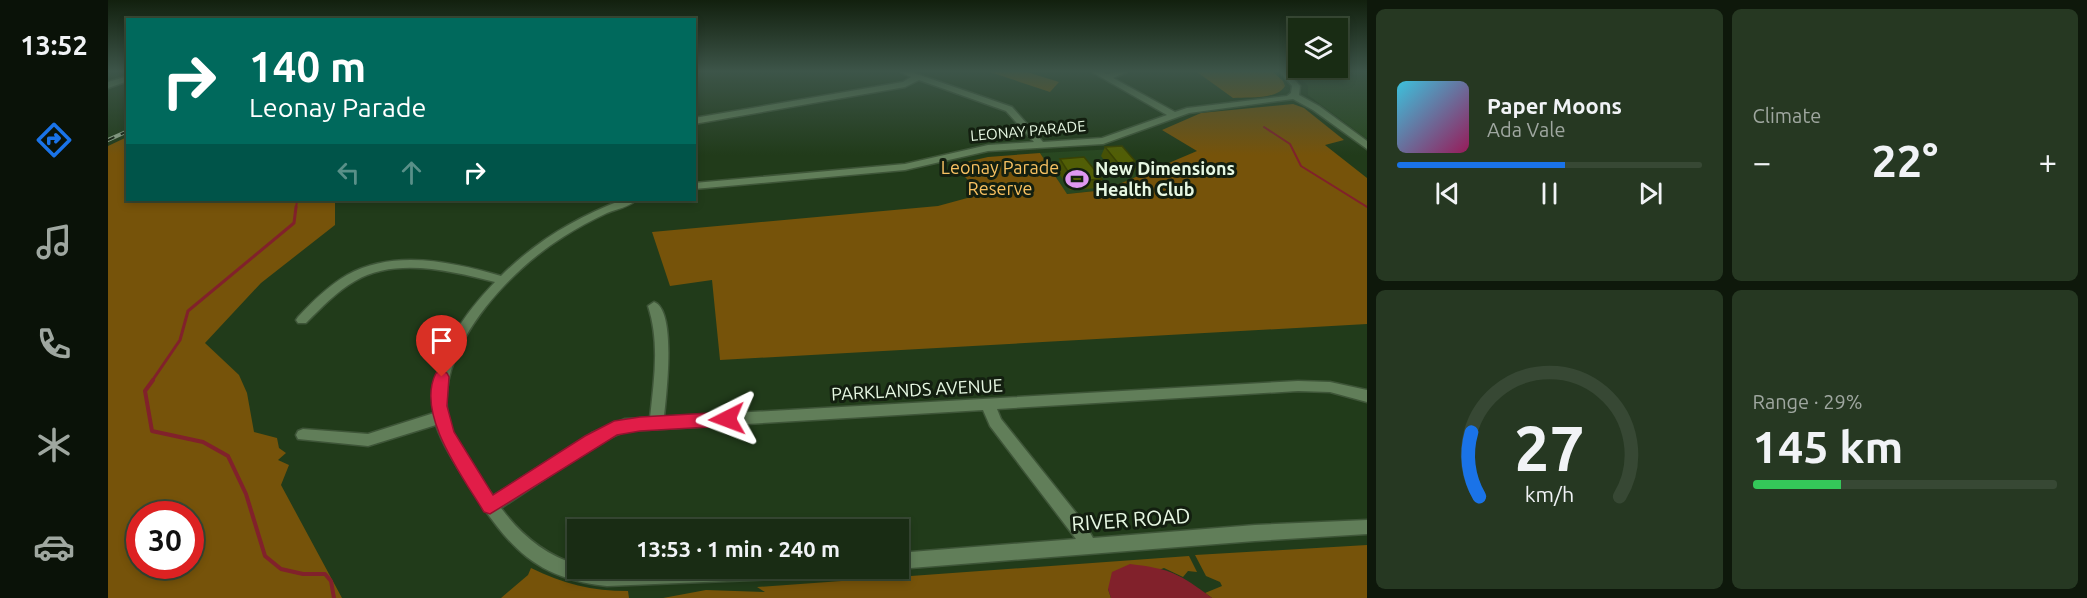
<!DOCTYPE html>
<html lang="en">
<head>
<meta charset="utf-8">
<style>
	:root { --surface:#192c14; --page:#263822; --text:#f1f3f6; --muted:#9fa7a0; --line:#374834; --accent:#1a73e8 }
	body { margin:0; font-family:Ubuntu,sans-serif; background:var(--page); color:var(--text); height:100vh; display:flex; flex-direction:column; font-size:22px; white-space:nowrap }
	* { box-sizing:border-box; margin:0 }
	p { font-size:20px; color:var(--muted) }
	.icon { flex:none; width:33px; height:33px; fill:none; stroke:currentColor; stroke-width:2; stroke-linecap:round; stroke-linejoin:round }
	.map { position:relative; flex:1; overflow:hidden }
	.drawer { display:flex; flex-direction:column; gap:9px; padding:9px; background:#0e180b; width:720px }
	.drawer>* { flex:none }
	.top-card { position:absolute; left:18px; top:18px; width:570px; height:183px; border-radius:0px; box-shadow:0 3px 9px #0003,0 0 0 2px var(--line); background:#00695c; color:#fff; overflow:hidden }
	.fabs { position:absolute; left:1180px; top:18px; display:grid; gap:12px }
	.fabs a { display:grid; place-items:center; width:60px; height:60px; border-radius:0px; background:var(--surface); box-shadow:0 3px 9px #0003,0 0 0 2px var(--line); font-size:30px }
	.speed { position:absolute; left:18px; top:501px; display:flex; gap:12px; font-size:30px; font-weight:700; text-align:center }
	.speed>* { display:grid; place-content:center; width:78px; height:78px; border-radius:50%; background:var(--surface); box-shadow:0 3px 9px #0003,0 0 0 2px var(--line); line-height:1 }
	.speed .limit { border:9px solid #d22; background:#fff; color:#111 }
	.pin { position:absolute; display:grid; place-items:center; width:51px; height:51px; color:#fff; margin:-62px -26px; border-radius:50% 50% 50% 0; rotate:-45deg; box-shadow:0 0 6px #0007 }
	.pin .icon { rotate:45deg }
	.me { position:absolute; width:66px; margin:-33px; rotate:267deg; stroke-linejoin:round; filter:drop-shadow(0 0 4px #0008) }
	.turn { display:flex; align-items:center; gap:21px; height:126px; padding:0 24px; font-size:27px }
	.turn .icon { width:78px; height:78px; stroke-width:2.5 }
	.turn b { display:block; font-size:42px; line-height:51px }
	.lanes { display:flex; align-items:center; height:57px; padding:0 24px; background:#0003; justify-content:center; gap:30px; direction:ltr }
	.lanes .off { opacity:.35 }
	.big { font-size:45px; font-weight:600; line-height:1.1 }
	.drawer .card { flex:1; display:flex; flex-direction:column; justify-content:center; gap:9px; min-width:0; padding:0 21px; border-radius:9px; background:var(--page) }
	.drawer .dial { align-items:center; gap:0 }
	.dial svg { height:156px; overflow:visible; fill:none; stroke:var(--line); stroke-width:7; stroke-linecap:round; text-anchor:middle }
	.dial text { fill:var(--text); stroke:none }
	.song { display:flex; align-items:center; gap:18px }
	.cover { width:72px; height:72px; border-radius:9px; background:linear-gradient(135deg,hsl(190 70% 55%),hsl(330 70% 35%)) }
	.played { height:6px; border-radius:3px; background:linear-gradient(90deg,var(--accent) 55%,var(--line) 55%) }
	.keys { display:flex; justify-content:space-around; direction:ltr }
	.heat { display:flex; justify-content:space-between; align-items:center; font-size:33px; direction:ltr }
	.charge { height:9px; border-radius:4px; background:linear-gradient(90deg,#34c759 29%,var(--line) 0) }
	.drawer .tiles { flex:1; display:grid; gap:9px; grid-template-columns:repeat(2,1fr) }
	.trip { position:absolute; left:459px; top:519px; width:342px; height:60px; border-radius:0px; background:var(--surface); box-shadow:0 3px 9px #0003,0 0 0 2px var(--line); font-weight:600; line-height:60px; text-align:center }
	main { display:flex; flex:1; min-height:0 }
	.tabs { display:flex; flex-direction:column; width:108px; justify-content:space-around; align-items:center; background:#0a1208; color:var(--muted) }
	.tabs .icon { width:42px; height:42px }
	.tabs .active { color:var(--accent) }
	.tabs b { font-size:27px; color:var(--text) }
	.map>svg:first-child { display:block }
	.built { fill:#284720 }
	.green { fill:#76530a; fill-rule:evenodd }
	.water { fill:#81212b }
	.lines { fill:none; stroke-linecap:round; stroke-linejoin:round }
	.stream-far2 { stroke:#81212b; stroke-width:2 }
	.stream-far1 { stroke:#81212b; stroke-width:3 }
	.stream { stroke:#81212b; stroke-width:4 }
	.minor-casing { stroke:#3e5538; stroke-width:3 }
	.minor { fill:#617e59; fill-rule:evenodd }
	.rail-casing { stroke:#94a98f; stroke-width:4 }
	.rail { stroke:#131f10; stroke-width:2; stroke-dasharray:7; stroke-linecap:butt }
	.wall { fill:#465105 }
	.building { fill:#515e06; stroke:#394204; stroke-width:1.5 }
	.route { fill:#e11d48; stroke:#92132f; stroke-width:1.5 }
	.labels { text-anchor:middle; stroke-width:6; stroke-linejoin:round; paint-order:stroke }
	.far-street-label { font-size:15px; fill:#e7f8e3; stroke:#131f10 }
	.park-label { font-size:18px; fill:#f8c162; stroke:#131f10 }
	.poi-label { font-size:18px; font-weight:bold; fill:#e7f8e3; stroke:#131f10; text-anchor:start }
	.street-label { font-size:18px; fill:#e7f8e3; stroke:#131f10 }
	.near-street-label { font-size:21px; fill:#e7f8e3; stroke:#131f10 }
</style>
</head>
<body>
<main>
<nav class="tabs">
<b>13:52</b>
<svg class="icon active" aria-label="directions" viewBox="0 0 24 24"><path d="M12 3l9 9-9 9-9-9zM9 14v-3h6M13 9l2 2-2 2"/></svg>
<svg class="icon" aria-label="music" viewBox="0 0 24 24"><path d="M9 18V5l10-2v13"/><circle cx="6" cy="18" r="3"/><circle cx="16" cy="16" r="3"/></svg>
<svg class="icon" aria-label="phone" viewBox="0 0 24 24"><path d="M5 4h4l2 5-3 2q2 4 5 5l2-3 5 2v4C11 20 4 13 5 4z"/></svg>
<svg class="icon" aria-label="climate" viewBox="0 0 24 24"><path d="M12 3v18M4 7l16 10M4 17L20 7"/></svg>
<svg class="icon" aria-label="car" viewBox="0 0 24 24"><path d="M5 17H2v-5l4-1 3-4h7l3 4 3 1v5h-3M9 17h6M6 11h13"/><circle cx="7" cy="17" r="2"/><circle cx="17" cy="17" r="2"/></svg>
</nav>
<div class="map">
<svg width="1259" height="598" viewBox="0 0 1259 598">
	<rect width="100%" height="100%" fill="#213b1a"/>
	<g class="built">
		<path d="M1186,72H1259V139L1200,95V86Z"/>
		<path d="M1007,149L1040,172L997,190L947,195L951,182L932,153Z"/>
	</g>
	<g class="green">
		<path d="M882,72H919L951,82L942,92Z"/>
		<path d="M1089,72H1165L1175,81L1177,86C1169,100 1139,97 1125,98Z"/>
		<path d="M1185,104L1196,108L1236,140L1217,145L1259,178V324L612,360L604,280L562,286L544,232L830,206L874,194L845,165L880,157L932,153L959,194L997,190L1089,151L1054,130L1093,113Z"/>
		<path d="M19,137L20,200H227V225L153,283L97,343L131,375L139,393L146,432L169,438L171,448L178,453L170,460L181,465L173,485L234,598H0V146ZM32,514H82V566H32Z"/>
		<path d="M1259,545V598H1104L1097,593L1114,586L1112,582L1098,576L1087,555Z"/>
		<path d="M1081,556L1089,572L1080,571L1075,577L1056,568L1000,589L1003,598H555L598,590L657,592L649,587Z"/>
		<path d="M423,568C455,584 484,591 520,591L521,598H393L420,575Z"/>
	</g>
	<path class="water" d="M1022,564C1063,569 1070,573 1104,598H1003L1000,589L1004,572Z"/>
	<g class="lines">
		<g class="stream-far2">
			<path d="M1156,127L1182,144L1193,166L1259,207"/>
			<path d="M188,209L189,200"/>
		</g>
		<path class="stream-far1" d="M44,381L72,340L80,311L186,223L188,207"/>
		<path class="stream" d="M45,380L37,391L44,431L95,442L120,456L138,494L157,556L173,569L195,574H217L223,581L226,598"/>
		<g class="minor-casing">
			<g id="minor">
				<path d="M792,72H803L904,107L935,142L994,138L1059,115L984,72H994L999,74L1007,72H1019L1005,78L1067,112L1079,108L1179,96L1183,93L1184,86L1172,72H1180L1192,86L1191,95L1211,106L1259,141V149L1205,110L1185,99L1081,113L995,144L880,151L797,170L586,189V183L797,164L880,145L926,142L898,111L811,80L797,87L586,124V118L795,82L803,77Z"/>
				<path d="M20,76V81L0,88V82Z"/>
				<path d="M514,200H528C521,207 509,209 499,213C484,220 469,228 455,237C402,270 327,348 340,417C346,446 368,472 385,496L484,433L517,419L542,418C546,380 552,343 540,306L546,302C569,310 558,396 556,417L1190,381L1222,382L1259,390V402L1222,392L1190,391L889,409L893,419L977,524L985,538L1147,525L1259,520V534L1147,541L790,569V553L968,539L882,426L875,410L518,431L494,441L393,508C413,535 437,555 470,565V568L515,570L716,568L714,574L692,578L499,586C427,579 400,546 363,489C350,468 336,448 328,425L260,446L190,439L188,435L190,431L195,429L260,434L326,413C320,364 354,316 387,282C343,271 288,257 247,281C228,292 213,308 198,323H190L188,320L190,317C205,301 220,286 239,275C286,249 345,262 393,276C428,241 469,217 514,200Z"/>
			</g>
		</g>
		<use href="#minor" class="minor"/>
		<g class="rail-casing">
			<path id="rail" d="M0,140L20,131"/>
		</g>
		<use href="#rail" class="rail"/>
	</g>
	<g class="wall">
		<path d="M997,147L1027,161L1026,164L1028,167L1024,177H1009L993,156Z"/>
		<path d="M952,159L994,179L990,188L962,190L948,169Z"/>
	</g>
	<g class="building">
		<path d="M1014,146L1027,161L1024,162L1028,167L1014,168L997,147Z"/>
		<path d="M976,157L994,179L966,181L952,159Z"/>
	</g>
	<linearGradient id="sky" x2="0" y2="1"><stop stop-color="#12200e"/><stop offset="0.46" stop-color="#3d5549"/><stop offset="1" stop-color="#3d5549" stop-opacity="0"/></linearGradient>
	<rect width="1259" height="155" fill="url(#sky)"/>
	<path class="route" d="M334,371L339,373L341,377L339,406L346,432L385,495L477,436L506,421L532,417L619,412L625,414L627,419L625,424L619,426L532,431L509,435L382,514L376,512C355,477 307,414 328,373Z"/>
	<defs>
		<g id="stadium-bare" transform="scale(1.8)"><path d="M0-5a6.5 5 0 1 0 0 10a6.5 5 0 1 0 0-10ZM-3.5-1.8h7v3.6h-7Z" fill="#df98f1" stroke="#131f10" stroke-width="2.5" paint-order="stroke"/></g>
	</defs>
	<g fill-rule="evenodd">
		<use href="#stadium-bare" x="969" y="179"/>
	</g>
	<g class="labels">
		<g class="far-street-label">
			<text transform="translate(920 131) rotate(-5)" y="5">LEONAY PARADE</text>
		</g>
		<g class="park-label">
			<text x="892" y="174">Leonay Parade<tspan x="892" dy="21">Reserve</tspan></text>
		</g>
		<g class="poi-label">
			<text x="987" y="175">New Dimensions<tspan x="987" dy="21">Health Club</tspan></text>
		</g>
		<g class="street-label">
			<text transform="translate(809 390) rotate(-3)" y="6">PARKLANDS AVENUE</text>
		</g>
		<g class="near-street-label">
			<text transform="translate(1023 520) rotate(-4)" y="7">RIVER ROAD</text>
		</g>
	</g>
</svg>
<div class="fabs">
<a><svg class="icon" aria-label="layers" viewBox="0 0 24 24"><path d="M12 4l9 5-9 5-9-5zM3 14l9 5 9-5"/></svg></a>
</div>
<div class="speed"><div class="limit">30</div></div>
<div class="pin" style="left:334px;top:377px;background:#d93025"><svg class="icon" aria-label="arrive" viewBox="0 0 24 24"><path d="M6 21V4h12l-3 4 3 4H6"/></svg></div>
<svg class="me" style="left:619px;top:419px" viewBox="-20 -20 40 40"><path d="M0-17L14 15 0 8-14 15z" fill="#e11d48" stroke="#fff" stroke-width="4"/></svg>
<div class="trip">13:53 · 1 min · 240 m</div>
<div class="top-card">
<div class="turn"><svg class="icon" aria-label="right" viewBox="0 0 24 24"><path d="M7 20v-9h11M14 6l5 5-5 5"/></svg><div><b>140 m</b>Leonay Parade</div></div>
<div class="lanes"><svg class="icon off" aria-label="left" viewBox="0 0 24 24"><path d="M17 20v-9H6M10 6l-5 5 5 5"/></svg><svg class="icon off" aria-label="ahead" viewBox="0 0 24 24"><path d="M12 20V5M6 11l6-6 6 6"/></svg><svg class="icon" aria-label="right" viewBox="0 0 24 24"><path d="M7 20v-9h11M14 6l5 5-5 5"/></svg></div>
</div>
</div>
<section class="drawer">
<div class="tiles">
<div class="card">
<div class="song"><i class="cover"></i><div><b>Paper Moons</b><p>Ada Vale</p></div></div>
<div class="played"></div>
<div class="keys"><svg class="icon" aria-label="previous" viewBox="0 0 24 24"><path d="M18 5L8 12l10 7zM5 5v14"/></svg><svg class="icon" aria-label="pause" viewBox="0 0 24 24"><path d="M8 5v14M16 5v14"/></svg><svg class="icon" aria-label="next" viewBox="0 0 24 24"><path d="M6 5l10 7-10 7zM19 5v14"/></svg></div>
</div>
<div class="card"><p>Climate</p>
<div class="heat"><a>−</a><b class="big">22°</b><a>+</a></div>
</div>
<div class="card dial"><svg viewBox="0 0 100 80">
<path d="M14 69A42 42 0 1 1 86 69"/>
<path d="M14 69A42 42 0 0 1 10 36" stroke="#1a73e8"/>
<text x="50" y="56" font-size="32" font-weight="700">27</text>
<text x="50" y="72" font-size="11">km/h</text>
</svg></div>
<div class="card"><p>Range · 29%</p><b class="big">145 km</b><div class="charge"></div></div>
</div>
</section>
</main>
</body>
</html>
